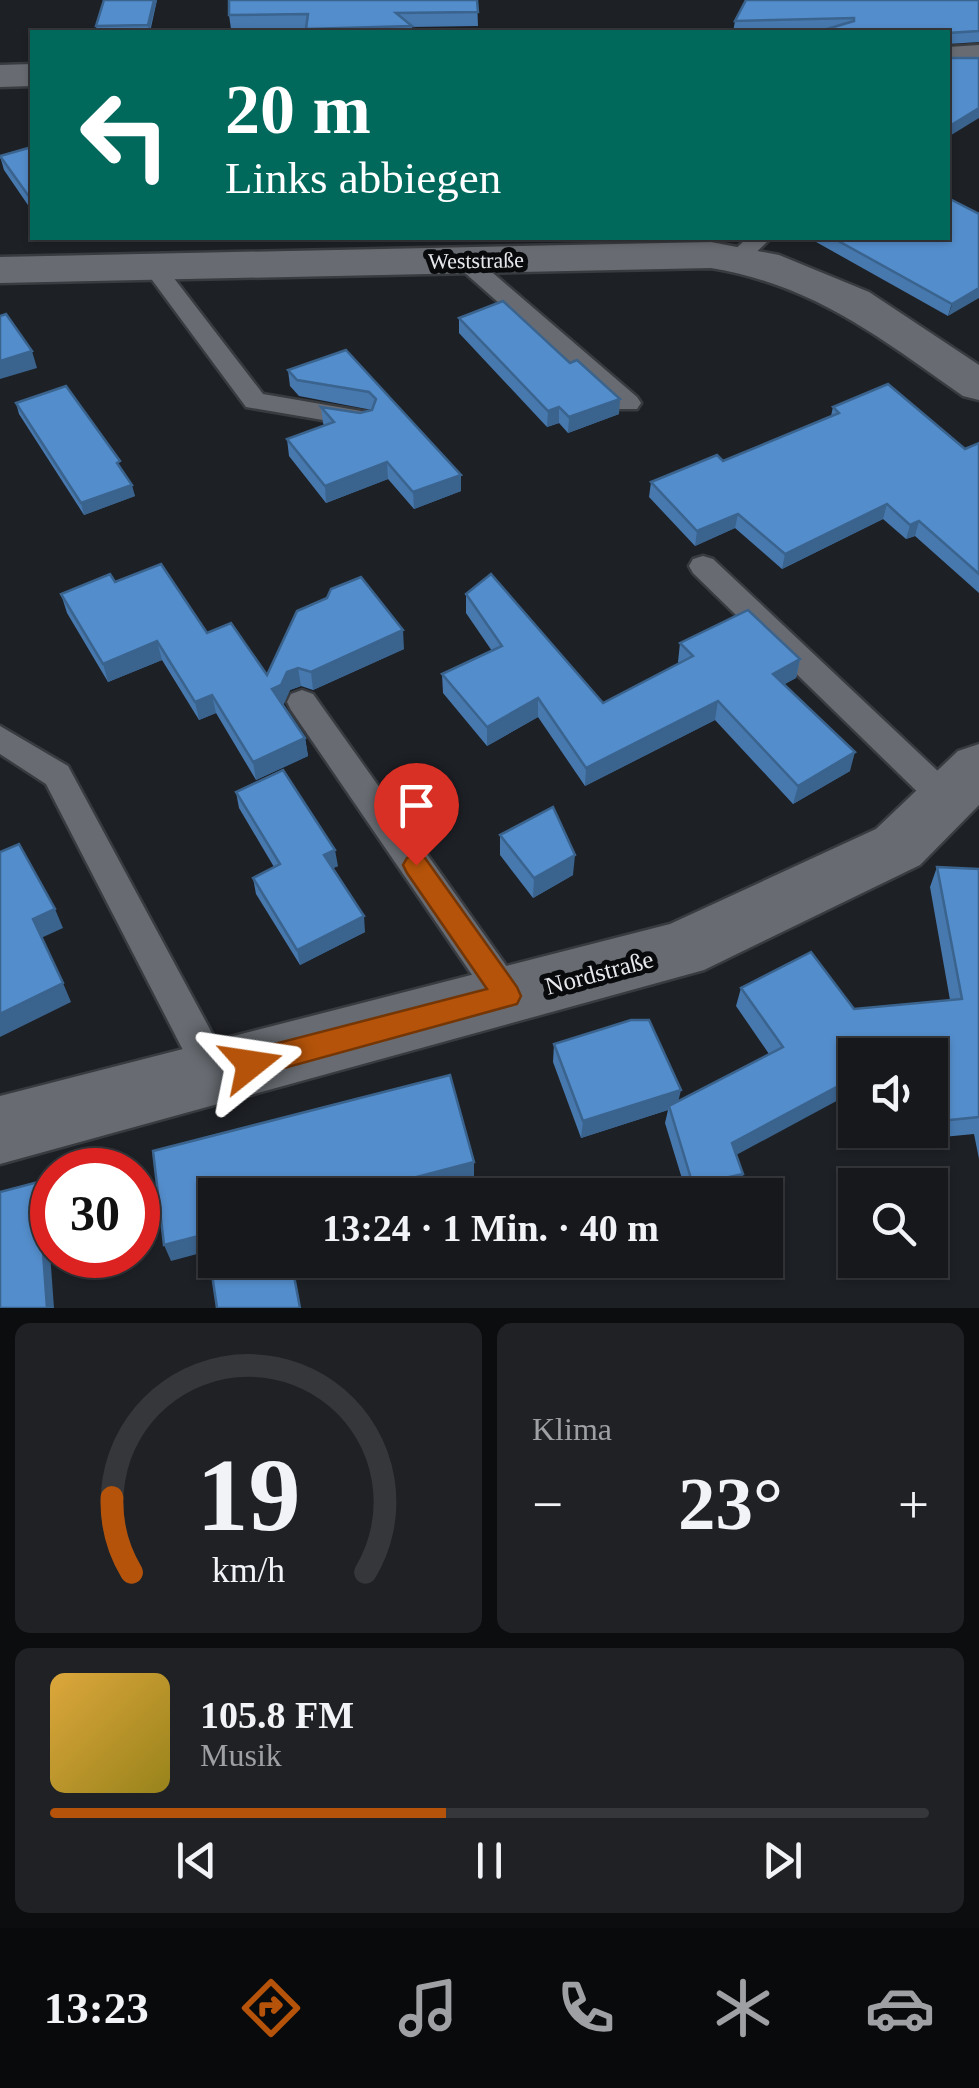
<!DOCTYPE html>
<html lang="de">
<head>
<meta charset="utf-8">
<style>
	:root { --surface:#16181c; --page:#1f2125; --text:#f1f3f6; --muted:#9ea0a3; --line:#35373b; --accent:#b45309 }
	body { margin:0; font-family:"Times New Roman",serif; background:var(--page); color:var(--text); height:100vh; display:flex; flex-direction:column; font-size:38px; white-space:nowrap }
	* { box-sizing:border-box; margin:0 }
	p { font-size:32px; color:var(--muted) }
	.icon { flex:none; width:55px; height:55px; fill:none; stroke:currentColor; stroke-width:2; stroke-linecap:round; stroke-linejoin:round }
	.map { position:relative; height:1308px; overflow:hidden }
	.details { display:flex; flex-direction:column; gap:15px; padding:15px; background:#0c0d0f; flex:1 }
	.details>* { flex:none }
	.guide { position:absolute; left:30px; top:30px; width:920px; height:210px; border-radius:0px; box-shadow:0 2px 8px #0004,0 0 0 2px var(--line); background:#00695c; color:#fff; overflow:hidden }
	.fabs { position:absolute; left:838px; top:1038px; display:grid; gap:20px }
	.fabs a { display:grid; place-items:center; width:110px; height:110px; border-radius:0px; background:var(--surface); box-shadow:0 2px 8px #0004,0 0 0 2px var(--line); font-size:50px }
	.speed { position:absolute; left:30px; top:1148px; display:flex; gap:20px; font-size:50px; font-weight:700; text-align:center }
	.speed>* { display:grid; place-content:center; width:130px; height:130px; border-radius:50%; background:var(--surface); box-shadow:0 2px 8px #0004,0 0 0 2px var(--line); line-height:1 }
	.speed .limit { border:15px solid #d22; background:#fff; color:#111 }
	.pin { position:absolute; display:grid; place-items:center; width:85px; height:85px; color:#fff; margin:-102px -42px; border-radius:50% 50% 50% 0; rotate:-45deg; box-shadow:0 0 10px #0007 }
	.pin .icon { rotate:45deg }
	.me { position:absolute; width:110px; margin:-55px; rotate:75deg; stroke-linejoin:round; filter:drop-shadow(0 0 8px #0008) }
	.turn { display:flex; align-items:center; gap:35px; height:210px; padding:0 30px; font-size:45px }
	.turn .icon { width:130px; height:130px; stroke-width:2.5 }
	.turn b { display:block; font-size:70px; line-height:85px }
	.big { font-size:75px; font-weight:600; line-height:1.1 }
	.details .tile { flex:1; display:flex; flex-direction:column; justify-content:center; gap:15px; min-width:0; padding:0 35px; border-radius:15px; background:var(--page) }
	.details .dial { align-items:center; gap:0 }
	.dial svg { height:260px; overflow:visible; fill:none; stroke:var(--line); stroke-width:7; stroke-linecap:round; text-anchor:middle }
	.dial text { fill:var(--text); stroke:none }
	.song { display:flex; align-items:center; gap:30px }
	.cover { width:120px; height:120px; border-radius:15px; background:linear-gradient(135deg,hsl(40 70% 55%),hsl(50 70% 35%)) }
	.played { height:10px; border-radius:5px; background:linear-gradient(90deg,var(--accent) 45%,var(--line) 45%) }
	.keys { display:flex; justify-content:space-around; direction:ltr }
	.heat { display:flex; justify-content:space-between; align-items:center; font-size:55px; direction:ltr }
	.details .tiles { flex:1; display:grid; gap:15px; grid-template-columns:1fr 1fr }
	.tile:last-child { grid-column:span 2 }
	.trip { position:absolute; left:198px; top:1178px; width:585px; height:100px; border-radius:0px; background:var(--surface); box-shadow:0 2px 8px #0004,0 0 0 2px var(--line); font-weight:600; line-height:100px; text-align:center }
	.dock { display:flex; height:160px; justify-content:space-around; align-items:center; background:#090a0b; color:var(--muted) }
	.dock .icon { width:70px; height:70px }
	.dock .active { color:var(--accent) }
	.dock b { font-size:45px; color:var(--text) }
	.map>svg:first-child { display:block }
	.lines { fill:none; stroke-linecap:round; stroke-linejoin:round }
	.lane-casing { stroke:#383b3f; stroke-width:5 }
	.street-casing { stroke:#383b3f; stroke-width:5 }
	.secondary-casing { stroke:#383b3f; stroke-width:5 }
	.lane { fill:#686c72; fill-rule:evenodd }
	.street { fill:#686c72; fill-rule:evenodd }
	.secondary { fill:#686c72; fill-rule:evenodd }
	.wall { fill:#4779af }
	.shaded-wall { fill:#3a638e }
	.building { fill:#538dcb; stroke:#3a638e; stroke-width:2.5 }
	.route { fill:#b45309; stroke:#753606; stroke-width:2.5 }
	.labels { text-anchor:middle; stroke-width:10; stroke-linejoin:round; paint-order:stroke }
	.far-street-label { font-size:22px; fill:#e6e8eb; stroke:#080a0c }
	.street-label { font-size:25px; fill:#e6e8eb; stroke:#080a0c }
</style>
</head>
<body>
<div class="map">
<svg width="979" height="1308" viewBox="0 0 979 1308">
	<rect width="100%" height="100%" fill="#1d2025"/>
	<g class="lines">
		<g class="lane-casing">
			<g id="lane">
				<path d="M747,238H771L743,265H727L724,260Z"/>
				<path d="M464,253L472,255L637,397L641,403L637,409H619L456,265L453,260L456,255Z"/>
				<path d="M152,258L160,260L263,394L367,412L371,418L367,424L358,426L246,407L141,265Z"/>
				<path d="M703,556L713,559L959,791L963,800L959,809L947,813L935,809L693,573L689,566L693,559Z"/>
				<path d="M302,690L313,694L520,985L525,996L520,1007L507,1012L494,1007L291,710L287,702L291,694Z"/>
				<path d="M0,726L68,766L227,1061L233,1073L227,1085L214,1091L201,1085L46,784L0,754Z"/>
			</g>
		</g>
		<g class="street-casing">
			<g id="street">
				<path d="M711,242L779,255L869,292L979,365V400L963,396C880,338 814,285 711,268L0,283V257Z"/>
				<path d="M979,744V805L920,865L704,970L0,1164V1096L670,924L876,829L958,751Z"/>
			</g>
		</g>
		<g class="secondary-casing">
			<g id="secondary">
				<path d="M979,45V67H948V47Z"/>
				<path d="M32,64V86L0,87V65Z"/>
			</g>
		</g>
		<use href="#lane" class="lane"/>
		<use href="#street" class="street"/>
		<use href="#secondary" class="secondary"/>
	</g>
	<g class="wall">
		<path d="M157,0L150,32H97L96,26Z"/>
		<path d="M477,0L478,26L412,27L413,32H307V28L231,29L229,15Z"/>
		<path d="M979,0V42L948,44L826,30L733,32L735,21Z"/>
		<path d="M32,147V211L4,170L0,156Z"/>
		<path d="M979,214L948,316L809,238H948Z"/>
		<path d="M459,318L619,414L568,433L559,423L547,427L459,333Z"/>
		<path d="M346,350L461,491L414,509L388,479L326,503L289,456L287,439L324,425L323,423L321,407L360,413L372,410L299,396L290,386L288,370Z"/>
		<path d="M16,403L122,471L135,496L84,515L19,414Z"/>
		<path d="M833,407L965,449L979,443V593L915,536L906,539L883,519L782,569L735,528L695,546L649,497L651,482L723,461L831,416Z"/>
		<path d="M115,582L207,633L267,675L297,611L404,649L313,690L301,686L290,690L283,704L305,738L308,756L256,780L216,713L199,720L162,660L108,682L67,613L61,594Z"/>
		<path d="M466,594L603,703L679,663L678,662L680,643L800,659L796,678L784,684L850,771L793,804L715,720L585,786L538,717L487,746L443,693L442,674L492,651L466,613Z"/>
		<path d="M236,792L338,866L333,868L365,932L300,965L256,894L253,878L274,867L239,808Z"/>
		<path d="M500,835L573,875L533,898L500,855Z"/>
		<path d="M937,867L979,869V1159L974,1134L901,1141L897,1130H930V1055H855L736,1155L743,1174L738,1191L718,1195H687L665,1123L668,1110L581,1138L553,1062L554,1044L678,1101L769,1054L736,1006L741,988L854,1009L950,1000L930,887Z"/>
	</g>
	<g class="shaded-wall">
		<path d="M154,0H157L149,32L148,25Z"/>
		<path d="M979,108V118L948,137V127Z"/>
		<path d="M979,288V298L948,316L952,304Z"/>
		<path d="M32,351L37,368L0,379V361Z"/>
		<path d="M620,399L619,414L568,433L569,417Z"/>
		<path d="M559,407V423L547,427L548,411Z"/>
		<path d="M387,462L388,479L326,503L325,486Z"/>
		<path d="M461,475V491L414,509L413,492Z"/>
		<path d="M132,485L135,496L84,515L81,503Z"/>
		<path d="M887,504L883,519L782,569L785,554Z"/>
		<path d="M738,514L735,528L695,546L697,531Z"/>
		<path d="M919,521L915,536L906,539L910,525Z"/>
		<path d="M403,630L404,649L313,690L311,672Z"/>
		<path d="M157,641L162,660L108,682L103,664Z"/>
		<path d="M800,659L796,678L769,693L773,674Z"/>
		<path d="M298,668L301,686L290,690L284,704L275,707L272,689L287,672Z"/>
		<path d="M212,695L216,713L199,720L195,702Z"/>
		<path d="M538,698V717L487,746V727Z"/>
		<path d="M718,701L715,720L585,786L586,768Z"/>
		<path d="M305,738L308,756L256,780L253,762Z"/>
		<path d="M855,752L850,771L793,804L798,786Z"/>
		<path d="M335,850L338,866L327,871L324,855Z"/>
		<path d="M575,855L573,875L533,898L534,878Z"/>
		<path d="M55,909L63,928L41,938L33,919Z"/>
		<path d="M364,916L365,932L300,965L297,950Z"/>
		<path d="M63,983L71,1002L0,1037V1014Z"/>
		<path d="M855,1077V1091L727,1160L732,1143Z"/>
		<path d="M681,1090L677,1107L669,1106L668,1110L581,1138L583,1121Z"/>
		<path d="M474,1162V1179L413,1195H348Z"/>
		<path d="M743,1174L738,1191L718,1195H691L693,1185Z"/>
		<path d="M38,1182L46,1197L54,1308H47Z"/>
		<path d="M206,1234L212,1250L171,1261L164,1245Z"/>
	</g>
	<g class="building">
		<path d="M104,0H154L148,25L96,26Z"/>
		<path d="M229,0H477L478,12L396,13L412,26L306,29L308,14L229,15Z"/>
		<path d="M746,0H979V31L948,33V58H979V108L948,127V32H817L854,21V18L735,21Z"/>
		<path d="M32,147V197L30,198L0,156Z"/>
		<path d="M948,198L979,214V288L952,304L833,238H948Z"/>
		<path d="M503,301L570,363L577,360L620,399L569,417L559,407L548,411L459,318Z"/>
		<path d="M6,314L32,351L0,361V316Z"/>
		<path d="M346,350L461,475L413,492L387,462L325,486L287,439L334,422L321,407L360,413L372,410L376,399L369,392L297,380L288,370Z"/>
		<path d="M888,384L965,449L979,443V574L919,521L910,525L887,504L785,554L738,514L697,531L651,482L717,455L723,461L839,413L833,407Z"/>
		<path d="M66,386L120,461L117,463L132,485L81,503L16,403Z"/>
		<path d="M161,564L207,633L231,623L267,675L297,611L327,598L331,589L361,577L403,630L311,672L298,668L287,672L281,685L272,689L305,738L253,762L212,695L195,702L157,641L103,664L61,594L110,574L115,582Z"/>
		<path d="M491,574L603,703L693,656L680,643L748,610L800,659L773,674L855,752L798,786L718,701L586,768L538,698L487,727L442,674L502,646L466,594Z"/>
		<path d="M283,770L335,850L324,855L364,916L297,950L253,878L280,864L236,792Z"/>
		<path d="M553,807L575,855L534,878L500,835Z"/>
		<path d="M19,844L55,909L33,919L63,983L0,1014V852Z"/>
		<path d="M937,867L979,869V1117L930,1122V1055H855V1077L732,1143L743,1174L693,1185L669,1106L783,1047L741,988L811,952L854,1009L962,999Z"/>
		<path d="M631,1020H649L681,1090L583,1121L554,1044Z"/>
		<path d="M450,1075L474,1162L348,1195H215V1260H291L300,1308H217L206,1234L164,1245L153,1151Z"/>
		<path d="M38,1182L47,1308H0V1192Z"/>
	</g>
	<path class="route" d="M416,854L425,858L517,987L521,996L517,1004L251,1077L241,1073L237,1064L241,1054L251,1050L487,989L407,873L403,865L407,858Z"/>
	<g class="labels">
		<g class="far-street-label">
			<text transform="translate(476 260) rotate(-1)" y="8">Weststraße</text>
		</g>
		<g class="street-label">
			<text transform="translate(599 972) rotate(-15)" y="9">Nordstraße</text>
		</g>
	</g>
</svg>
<div class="fabs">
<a><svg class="icon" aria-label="sound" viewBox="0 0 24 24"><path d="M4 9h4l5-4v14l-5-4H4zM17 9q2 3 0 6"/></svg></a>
<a><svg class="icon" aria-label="search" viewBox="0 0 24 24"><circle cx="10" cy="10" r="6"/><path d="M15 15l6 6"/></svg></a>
</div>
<div class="speed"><div class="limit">30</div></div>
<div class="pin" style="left:416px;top:865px;background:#d93025"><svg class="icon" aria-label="arrive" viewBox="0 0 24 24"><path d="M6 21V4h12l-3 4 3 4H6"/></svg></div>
<svg class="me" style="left:251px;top:1064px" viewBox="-20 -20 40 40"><path d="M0-17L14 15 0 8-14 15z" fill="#b45309" stroke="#fff" stroke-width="4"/></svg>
<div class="trip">13:24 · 1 Min. · 40 m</div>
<div class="guide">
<div class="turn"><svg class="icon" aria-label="left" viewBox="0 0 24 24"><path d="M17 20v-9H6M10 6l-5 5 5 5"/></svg><div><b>20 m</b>Links abbiegen</div></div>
</div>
</div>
<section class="details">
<div class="tiles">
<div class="tile dial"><svg viewBox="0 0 100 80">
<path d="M14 69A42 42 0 1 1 86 69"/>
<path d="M14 69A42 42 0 0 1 8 46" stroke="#b45309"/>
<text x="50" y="56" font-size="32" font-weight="700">19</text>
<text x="50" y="72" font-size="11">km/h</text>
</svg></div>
<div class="tile"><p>Klima</p>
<div class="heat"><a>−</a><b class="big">23°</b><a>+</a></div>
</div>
<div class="tile">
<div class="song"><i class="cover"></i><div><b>105.8 FM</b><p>Musik</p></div></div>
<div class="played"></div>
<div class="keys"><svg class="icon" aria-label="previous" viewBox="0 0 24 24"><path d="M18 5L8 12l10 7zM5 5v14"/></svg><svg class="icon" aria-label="pause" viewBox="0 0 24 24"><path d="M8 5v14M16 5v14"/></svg><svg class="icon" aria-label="next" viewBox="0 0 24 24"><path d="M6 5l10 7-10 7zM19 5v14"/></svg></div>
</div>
</div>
</section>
<nav class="dock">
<b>13:23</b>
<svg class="icon active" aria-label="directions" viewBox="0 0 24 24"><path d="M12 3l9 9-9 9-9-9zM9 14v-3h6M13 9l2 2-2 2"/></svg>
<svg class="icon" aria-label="music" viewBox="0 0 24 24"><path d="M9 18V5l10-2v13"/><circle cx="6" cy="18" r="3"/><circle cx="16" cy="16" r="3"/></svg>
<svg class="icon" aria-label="phone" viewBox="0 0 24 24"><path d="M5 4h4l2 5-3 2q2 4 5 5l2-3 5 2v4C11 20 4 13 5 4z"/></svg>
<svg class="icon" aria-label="climate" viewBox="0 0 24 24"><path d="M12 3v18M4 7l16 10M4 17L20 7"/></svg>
<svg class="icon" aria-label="car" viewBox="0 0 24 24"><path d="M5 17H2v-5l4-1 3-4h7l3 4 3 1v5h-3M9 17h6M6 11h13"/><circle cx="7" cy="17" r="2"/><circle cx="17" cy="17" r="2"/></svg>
</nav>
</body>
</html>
